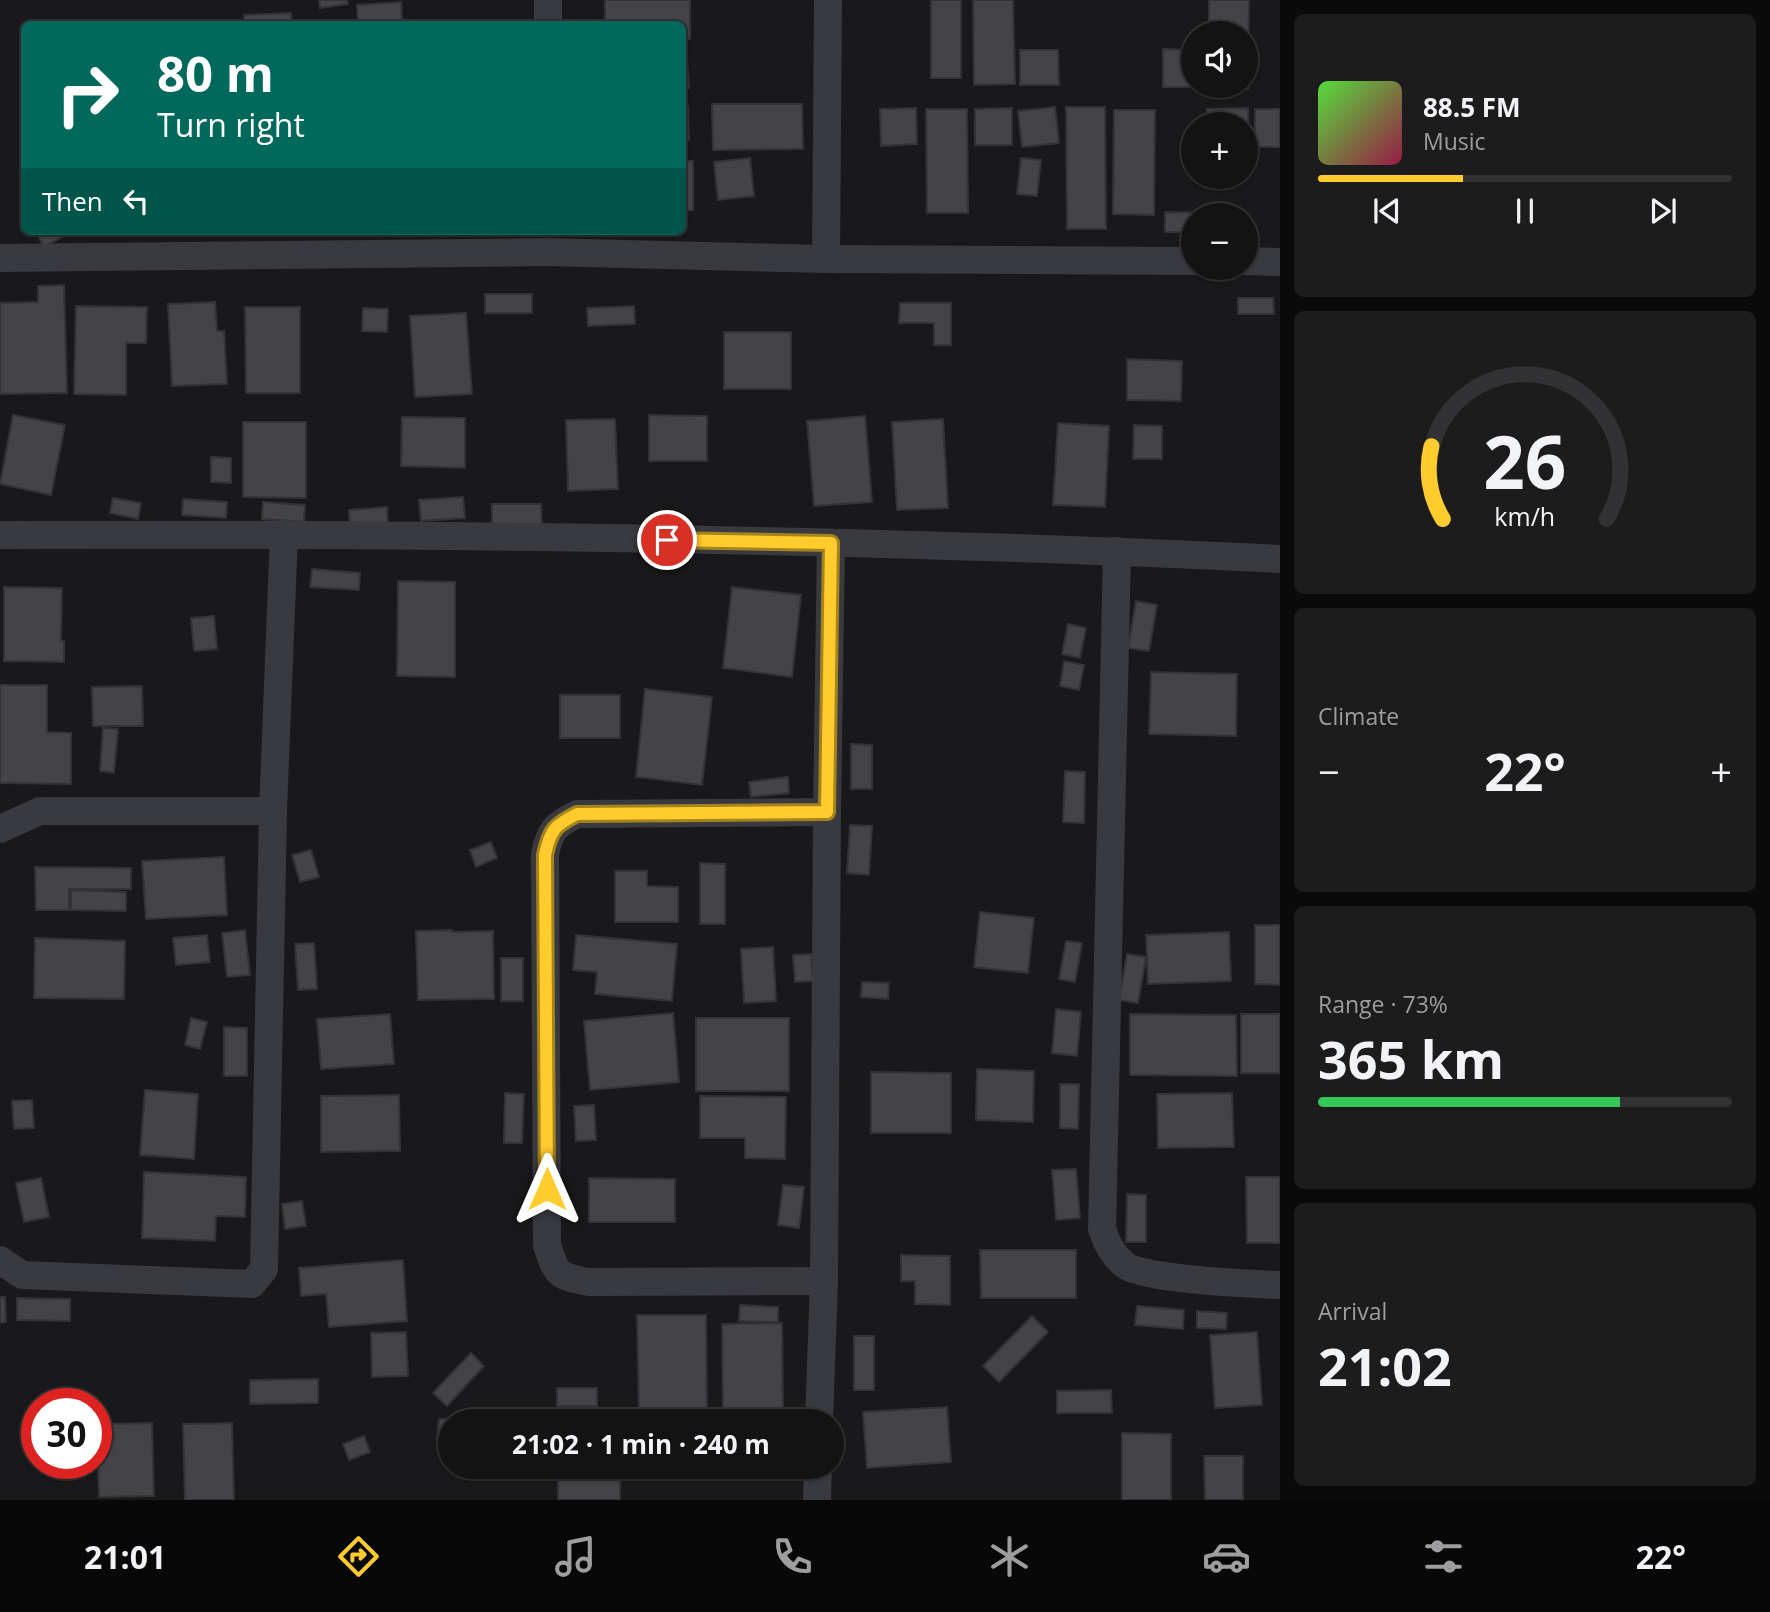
<!DOCTYPE html>
<html lang="en">
<head>
<meta charset="utf-8">
<style>
	:root { --surface:#131314; --page:#1c1c1d; --text:#f1f3f6; --muted:#9d9ea0; --line:#323234; --accent:#ffcb2d }
	body { margin:0; font-family:"Open Sans",sans-serif; background:var(--page); color:var(--text); height:100vh; display:flex; flex-direction:column; font-size:26px; white-space:nowrap }
	* { box-sizing:border-box; margin:0 }
	p { font-size:23px; color:var(--muted) }
	.icon { flex:none; width:38px; height:38px; fill:none; stroke:currentColor; stroke-width:2; stroke-linecap:round; stroke-linejoin:round }
	.map { position:relative; flex:1; overflow:hidden }
	.drawer { display:flex; flex-direction:column; gap:14px; padding:14px; background:#0a0a0b; width:490px }
	.drawer>* { flex:none }
	.hud { position:absolute; left:21px; top:21px; width:665px; height:214px; border-radius:10px; box-shadow:0 2px 5px #0004,0 0 0 2px var(--line); background:#00695c; color:#fff; overflow:hidden }
	.buttons { position:absolute; left:1181px; top:21px; display:grid; gap:14px }
	.buttons a { display:grid; place-items:center; width:77px; height:77px; border-radius:50%; background:var(--surface); box-shadow:0 2px 5px #0004,0 0 0 2px var(--line); font-size:35px }
	.speed { position:absolute; left:21px; top:1388px; display:flex; gap:14px; font-size:35px; font-weight:700; text-align:center }
	.speed>* { display:grid; place-content:center; width:91px; height:91px; border-radius:50%; background:var(--surface); box-shadow:0 2px 5px #0004,0 0 0 2px var(--line); line-height:1 }
	.speed .limit { border:10px solid #d22; background:#fff; color:#111 }
	.pin { position:absolute; display:grid; place-items:center; width:60px; height:60px; color:#fff; margin:-30px; border:4px solid #fff; border-radius:50%; box-shadow:0 2px 7px #0007 }
	.me { position:absolute; width:77px; margin:-38px; rotate:0deg; stroke-linejoin:round; filter:drop-shadow(0 0 5px #0008) }
	.turn { display:flex; align-items:center; gap:24px; height:147px; padding:0 21px; font-size:32px }
	.turn .icon { width:91px; height:91px; stroke-width:2.5 }
	.turn b { display:block; font-size:49px; line-height:60px }
	.then { display:flex; align-items:center; height:66px; padding:0 21px; background:#0003; gap:14px; font-size:26px }
	.big { font-size:52px; font-weight:700; line-height:1.1 }
	.drawer .widget { flex:1; display:flex; flex-direction:column; justify-content:center; gap:10px; min-width:0; padding:0 24px; border-radius:10px; background:var(--page) }
	.drawer .dial { align-items:center; gap:0 }
	.dial svg { height:182px; overflow:visible; fill:none; stroke:var(--line); stroke-width:7; stroke-linecap:round; text-anchor:middle }
	.dial text { fill:var(--text); stroke:none }
	.song { display:flex; align-items:center; gap:21px }
	.cover { width:84px; height:84px; border-radius:10px; background:linear-gradient(135deg,hsl(110 70% 55%),hsl(340 70% 35%)) }
	.played { height:7px; border-radius:4px; background:linear-gradient(90deg,var(--accent) 35%,var(--line) 35%) }
	.keys { display:flex; justify-content:space-around; direction:ltr }
	.heat { display:flex; justify-content:space-between; align-items:center; font-size:38px; direction:ltr }
	.charge { height:10px; border-radius:5px; background:linear-gradient(90deg,#34c759 73%,var(--line) 0) }
	.trip { position:absolute; left:438px; top:1409px; width:406px; height:70px; border-radius:35px; background:var(--surface); box-shadow:0 2px 5px #0004,0 0 0 2px var(--line); font-weight:700; line-height:70px; text-align:center }
	.tabs { display:flex; height:112px; justify-content:space-around; align-items:center; background:#080808; color:var(--muted) }
	.tabs .icon { width:49px; height:49px }
	.tabs .current { color:var(--accent) }
	.tabs b { font-size:32px; color:var(--text) }
	main { display:flex; flex:1; min-height:0 }
	.map>svg:first-child { display:block }
	.building { fill:#434348; stroke:#333237; stroke-width:2 }
	.lines { fill:none; stroke-linecap:round; stroke-linejoin:round }
	.street { stroke:#393a40; stroke-width:28 }
	.route-casing { stroke:#a6841d; stroke-width:18 }
	.route { stroke:#ffcb2d; stroke-width:12 }
</style>
</head>
<body>
<main>
<div class="map">
<svg width="1280" height="1500" viewBox="0 0 1280 1500">
	<rect width="100%" height="100%" fill="#19191b"/>
	<g class="building">
		<path d="M319,0H347L348,4L320,8Z"/>
		<path d="M605,0H690V39H682V24H605Z"/>
		<rect x="931" y="0" width="30" height="78"/>
		<path d="M973,0H1013L1015,84L974,85Z"/>
		<path d="M1209,0H1249L1248,89L1208,88V86H1246V33H1209Z"/>
		<path d="M401,2L402,21L358,24L357,5Z"/>
		<path d="M291,13L292,24H244V15Z"/>
		<path d="M682,47H686L689,88L682,89Z"/>
		<path d="M1163,49L1194,50V86H1202V87H1163Z"/>
		<path d="M1020,50H1058L1059,85H1020Z"/>
		<path d="M712,104H802L803,149L713,150Z"/>
		<path d="M682,106H688L689,140H682Z"/>
		<path d="M1055,107L1059,143L1022,147L1018,111Z"/>
		<path d="M1066,107H1105L1106,229H1067Z"/>
		<path d="M916,108L917,144L881,146L880,109Z"/>
		<path d="M1012,108V145H975V109Z"/>
		<path d="M1248,108L1249,148H1246V124H1207V109Z"/>
		<path d="M926,109H967L968,213H927Z"/>
		<rect x="1255" y="109" width="25" height="38"/>
		<path d="M1114,110H1155L1154,215L1113,214Z"/>
		<path d="M750,158L754,196L718,200L714,162Z"/>
		<path d="M1021,158L1041,160L1037,196L1017,194Z"/>
		<rect x="682" y="161" width="11" height="49"/>
		<path d="M1165,212L1229,213V215H1194V232H1165Z"/>
		<path d="M35,231H73L44,247Z"/>
		<path d="M64,285L67,393L0,394V303L38,302V286Z"/>
		<rect x="485" y="294" width="47" height="19"/>
		<path d="M1238,298H1273L1274,314H1238Z"/>
		<path d="M215,302L217,331H224L227,384L172,386L168,304Z"/>
		<path d="M900,303H951V345H934V323H899Z"/>
		<path d="M76,306L147,307L146,343H126V395L74,394Z"/>
		<path d="M634,306L635,324L588,326L587,308Z"/>
		<path d="M245,307H300V393H246Z"/>
		<path d="M363,308L388,309L387,332L362,331Z"/>
		<path d="M466,313L472,394L415,397L410,316Z"/>
		<rect x="724" y="332" width="67" height="57"/>
		<path d="M1127,359L1182,361L1181,401L1127,400Z"/>
		<path d="M13,415L65,425L51,495L0,484Z"/>
		<path d="M649,415L707,416V461H649Z"/>
		<path d="M865,416L872,502L814,506L807,421Z"/>
		<path d="M402,417L465,418V468L401,466Z"/>
		<path d="M615,419L618,489L568,491L566,420Z"/>
		<path d="M943,419L948,508L897,510L892,422Z"/>
		<path d="M243,422H306V498L243,497Z"/>
		<path d="M1058,423L1109,426L1105,507L1053,505Z"/>
		<path d="M1134,425L1162,426V459H1133Z"/>
		<path d="M211,457L231,458V483L211,482Z"/>
		<path d="M463,497L465,518L421,521L419,500Z"/>
		<path d="M113,498L141,503L138,519L110,513Z"/>
		<path d="M183,499L227,502L226,518L182,515Z"/>
		<path d="M263,502L305,505L304,522L262,519Z"/>
		<path d="M492,504H541L542,530H492Z"/>
		<path d="M387,507L388,527L350,529L349,510Z"/>
		<path d="M312,569L360,573L359,590L310,587Z"/>
		<path d="M398,581L455,582V677L397,676Z"/>
		<path d="M4,587L62,588L61,641H64V662L4,661Z"/>
		<path d="M732,587L801,595L792,677L723,668Z"/>
		<path d="M1136,601L1157,605L1149,651L1128,648Z"/>
		<path d="M214,616L217,649L194,651L191,618Z"/>
		<path d="M1068,624L1086,628L1080,658L1062,654Z"/>
		<path d="M1064,661L1084,665L1079,690L1060,686Z"/>
		<path d="M1151,672L1237,674L1236,736L1149,734Z"/>
		<path d="M0,685H47V732L71,733V784L0,783Z"/>
		<path d="M142,686L143,726H93L92,687Z"/>
		<path d="M645,689L712,697L702,785L636,777Z"/>
		<rect x="560" y="695" width="60" height="43"/>
		<path d="M103,728L118,729L114,773L100,771Z"/>
		<path d="M851,744L872,745V789H851Z"/>
		<path d="M1065,771L1085,772L1084,823L1063,822Z"/>
		<path d="M788,777L789,793L751,797L749,782Z"/>
		<path d="M850,825L872,826L869,875L847,873Z"/>
		<path d="M491,842L497,858L476,867L470,850Z"/>
		<path d="M311,850L319,877L300,882L292,855Z"/>
		<path d="M224,857L227,915L146,919L142,861Z"/>
		<path d="M700,863L725,864V924H700Z"/>
		<path d="M35,867L131,868V889H69V910H36Z"/>
		<path d="M615,871H647V886L678,887V922H615Z"/>
		<path d="M71,890L126,892V911L71,910Z"/>
		<path d="M980,912L1034,918L1028,973L974,967Z"/>
		<path d="M1255,925H1280V985L1255,984Z"/>
		<path d="M245,930L250,975L227,977L222,933Z"/>
		<path d="M452,930V932L493,931L494,999L418,1000L416,931Z"/>
		<path d="M1229,932L1231,981L1148,984L1146,935Z"/>
		<path d="M207,935L210,962L176,965L173,938Z"/>
		<path d="M576,935L677,944L672,1001L595,994L597,972L573,970Z"/>
		<path d="M35,938L125,941L124,999L34,998Z"/>
		<path d="M1066,941L1082,943L1075,982L1059,979Z"/>
		<path d="M314,943L317,989L298,990L295,944Z"/>
		<path d="M773,947L776,1001L744,1003L741,949Z"/>
		<path d="M811,954L813,981L795,982L793,955Z"/>
		<path d="M1127,954L1146,957L1138,1003L1119,1000Z"/>
		<rect x="501" y="958" width="22" height="43"/>
		<path d="M862,982L889,983L888,999L861,997Z"/>
		<path d="M1056,1009L1081,1012L1077,1056L1052,1053Z"/>
		<path d="M673,1013L679,1082L590,1090L584,1021Z"/>
		<path d="M390,1014L394,1064L321,1069L317,1019Z"/>
		<path d="M1130,1014L1236,1015L1237,1076L1130,1075Z"/>
		<rect x="1241" y="1014" width="39" height="59"/>
		<path d="M191,1018L207,1022L200,1049L185,1045Z"/>
		<rect x="696" y="1018" width="93" height="73"/>
		<path d="M224,1027L247,1028V1076H224Z"/>
		<path d="M977,1069L1034,1071L1033,1122L976,1120Z"/>
		<path d="M871,1072L951,1073V1133H871Z"/>
		<path d="M1060,1084H1079L1078,1129L1060,1128Z"/>
		<path d="M145,1090L198,1094L194,1159L140,1155Z"/>
		<path d="M505,1093L524,1094L522,1143H504Z"/>
		<path d="M1232,1093L1234,1147L1158,1148L1157,1094Z"/>
		<path d="M399,1095L400,1151L321,1152V1096Z"/>
		<path d="M700,1096L786,1097L785,1159L745,1158V1138H700Z"/>
		<path d="M32,1100L34,1128L14,1129L12,1101Z"/>
		<path d="M594,1105L596,1140L576,1141L574,1106Z"/>
		<path d="M1076,1169L1080,1218L1056,1220L1052,1170Z"/>
		<path d="M144,1172L246,1177L245,1217L216,1216L215,1241L142,1238Z"/>
		<path d="M1246,1177H1280V1243H1247Z"/>
		<path d="M41,1178L49,1217L24,1222L16,1183Z"/>
		<path d="M589,1178L675,1179V1222H589Z"/>
		<path d="M783,1185L804,1187L799,1228L778,1225Z"/>
		<path d="M1127,1194L1146,1195V1242H1126Z"/>
		<path d="M302,1201L306,1226L285,1229L282,1204Z"/>
		<path d="M980,1250H1076V1298H981Z"/>
		<path d="M901,1255L950,1256V1305L915,1304V1281H901Z"/>
		<path d="M403,1260L407,1321L329,1327L326,1294L301,1296L299,1268Z"/>
		<path d="M0,1297H5L6,1322L0,1323Z"/>
		<path d="M17,1298L70,1299V1321L17,1320Z"/>
		<path d="M740,1305L778,1307V1322L739,1321Z"/>
		<path d="M1137,1306L1184,1310L1183,1329L1135,1325Z"/>
		<path d="M1197,1311L1227,1313L1226,1329L1197,1328Z"/>
		<path d="M637,1315H706L707,1411L639,1412Z"/>
		<path d="M1032,1316L1048,1332L999,1382L983,1366Z"/>
		<path d="M782,1323L783,1411H723L722,1324Z"/>
		<path d="M406,1332L408,1376L372,1377L371,1333Z"/>
		<path d="M1257,1332L1262,1405L1215,1408L1210,1335Z"/>
		<rect x="854" y="1336" width="20" height="54"/>
		<path d="M471,1353L484,1366L447,1406L433,1393Z"/>
		<path d="M318,1379V1403L250,1404V1380Z"/>
		<rect x="557" y="1388" width="40" height="18"/>
		<path d="M1111,1390L1112,1413H1057V1391Z"/>
		<path d="M947,1407L951,1462L867,1468L863,1412Z"/>
		<path d="M439,1419L473,1421H450V1440L437,1439Z"/>
		<path d="M152,1423L154,1496L99,1497L97,1424Z"/>
		<path d="M232,1423L234,1500H185L183,1424Z"/>
		<path d="M1122,1433L1171,1434V1500H1122Z"/>
		<path d="M364,1436L370,1452L349,1460L343,1444Z"/>
		<path d="M1204,1456H1243V1500H1205Z"/>
		<rect x="558" y="1466" width="62" height="34"/>
	</g>
	<g class="lines">
		<g class="street">
			<path d="M548,24V0"/>
			<path d="M0,258L547,252L826,259L1194,261"/>
			<path d="M826,259L828,0"/>
			<path d="M1246,261L1280,262"/>
			<path d="M0,535C427,533 854,538 1280,559"/>
			<path d="M1117,551L1102,1229C1107,1243 1112,1255 1125,1265C1141,1279 1253,1284 1280,1285"/>
			<path d="M0,829L40,811H273"/>
			<path d="M0,1260L22,1275L252,1284L264,1269L273,811L284,534"/>
			<path d="M824,1281L589,1282C557,1276 557,1275 547,1245L545,854C550,830 555,825 577,814L827,812"/>
			<path d="M819,1421L824,1281L827,812L831,543"/>
			<path d="M817,1500L818,1466"/>
		</g>
	</g>
	<g class="lines">
		<g class="route-casing">
			<path id="route" d="M547,1189L545,855C550,830 555,825 577,814L827,812L831,543L667,540"/>
		</g>
		<use href="#route" class="route"/>
	</g>
</svg>
<div class="buttons">
<a><svg class="icon" aria-label="sound" viewBox="0 0 24 24"><path d="M4 9h4l5-4v14l-5-4H4zM17 9q2 3 0 6"/></svg></a>
<a>+</a>
<a>−</a>
</div>
<div class="speed"><div class="limit">30</div></div>
<div class="pin" style="left:667px;top:540px;background:#d93025"><svg class="icon" aria-label="arrive" viewBox="0 0 24 24"><path d="M6 21V4h12l-3 4 3 4H6"/></svg></div>
<svg class="me" style="left:547px;top:1189px" viewBox="-20 -20 40 40"><path d="M0-17L14 15 0 8-14 15z" fill="#ffcb2d" stroke="#fff" stroke-width="4"/></svg>
<div class="trip">21:02 · 1 min · 240 m</div>
<div class="hud">
<div class="turn"><svg class="icon" aria-label="right" viewBox="0 0 24 24"><path d="M7 20v-9h11M14 6l5 5-5 5"/></svg><div><b>80 m</b>Turn right</div></div>
<div class="then">Then<svg class="icon" aria-label="left" viewBox="0 0 24 24"><path d="M17 20v-9H6M10 6l-5 5 5 5"/></svg></div>
</div>
</div>
<section class="drawer">
<div class="widget">
<div class="song"><i class="cover"></i><div><b>88.5 FM</b><p>Music</p></div></div>
<div class="played"></div>
<div class="keys"><svg class="icon" aria-label="previous" viewBox="0 0 24 24"><path d="M18 5L8 12l10 7zM5 5v14"/></svg><svg class="icon" aria-label="pause" viewBox="0 0 24 24"><path d="M8 5v14M16 5v14"/></svg><svg class="icon" aria-label="next" viewBox="0 0 24 24"><path d="M6 5l10 7-10 7zM19 5v14"/></svg></div>
</div>
<div class="widget dial"><svg viewBox="0 0 100 80">
<path d="M14 69A42 42 0 1 1 86 69"/>
<path d="M14 69A42 42 0 0 1 9 37" stroke="#ffcb2d"/>
<text x="50" y="56" font-size="32" font-weight="700">26</text>
<text x="50" y="72" font-size="11">km/h</text>
</svg></div>
<div class="widget"><p>Climate</p>
<div class="heat"><a>−</a><b class="big">22°</b><a>+</a></div>
</div>
<div class="widget"><p>Range · 73%</p><b class="big">365 km</b><div class="charge"></div></div>
<div class="widget"><p>Arrival</p><b class="big">21:02</b></div>
</section>
</main>
<nav class="tabs">
<b>21:01</b>
<svg class="icon current" aria-label="directions" viewBox="0 0 24 24"><path d="M12 3l9 9-9 9-9-9zM9 14v-3h6M13 9l2 2-2 2"/></svg>
<svg class="icon" aria-label="music" viewBox="0 0 24 24"><path d="M9 18V5l10-2v13"/><circle cx="6" cy="18" r="3"/><circle cx="16" cy="16" r="3"/></svg>
<svg class="icon" aria-label="phone" viewBox="0 0 24 24"><path d="M5 4h4l2 5-3 2q2 4 5 5l2-3 5 2v4C11 20 4 13 5 4z"/></svg>
<svg class="icon" aria-label="climate" viewBox="0 0 24 24"><path d="M12 3v18M4 7l16 10M4 17L20 7"/></svg>
<svg class="icon" aria-label="car" viewBox="0 0 24 24"><path d="M5 17H2v-5l4-1 3-4h7l3 4 3 1v5h-3M9 17h6M6 11h13"/><circle cx="7" cy="17" r="2"/><circle cx="17" cy="17" r="2"/></svg>
<svg class="icon" aria-label="filters" viewBox="0 0 24 24"><path d="M4 7h16M4 17h16"/><circle cx="9" cy="7" r="2"/><circle cx="15" cy="17" r="2"/></svg>
<b>22°</b>
</nav>
</body>
</html>
